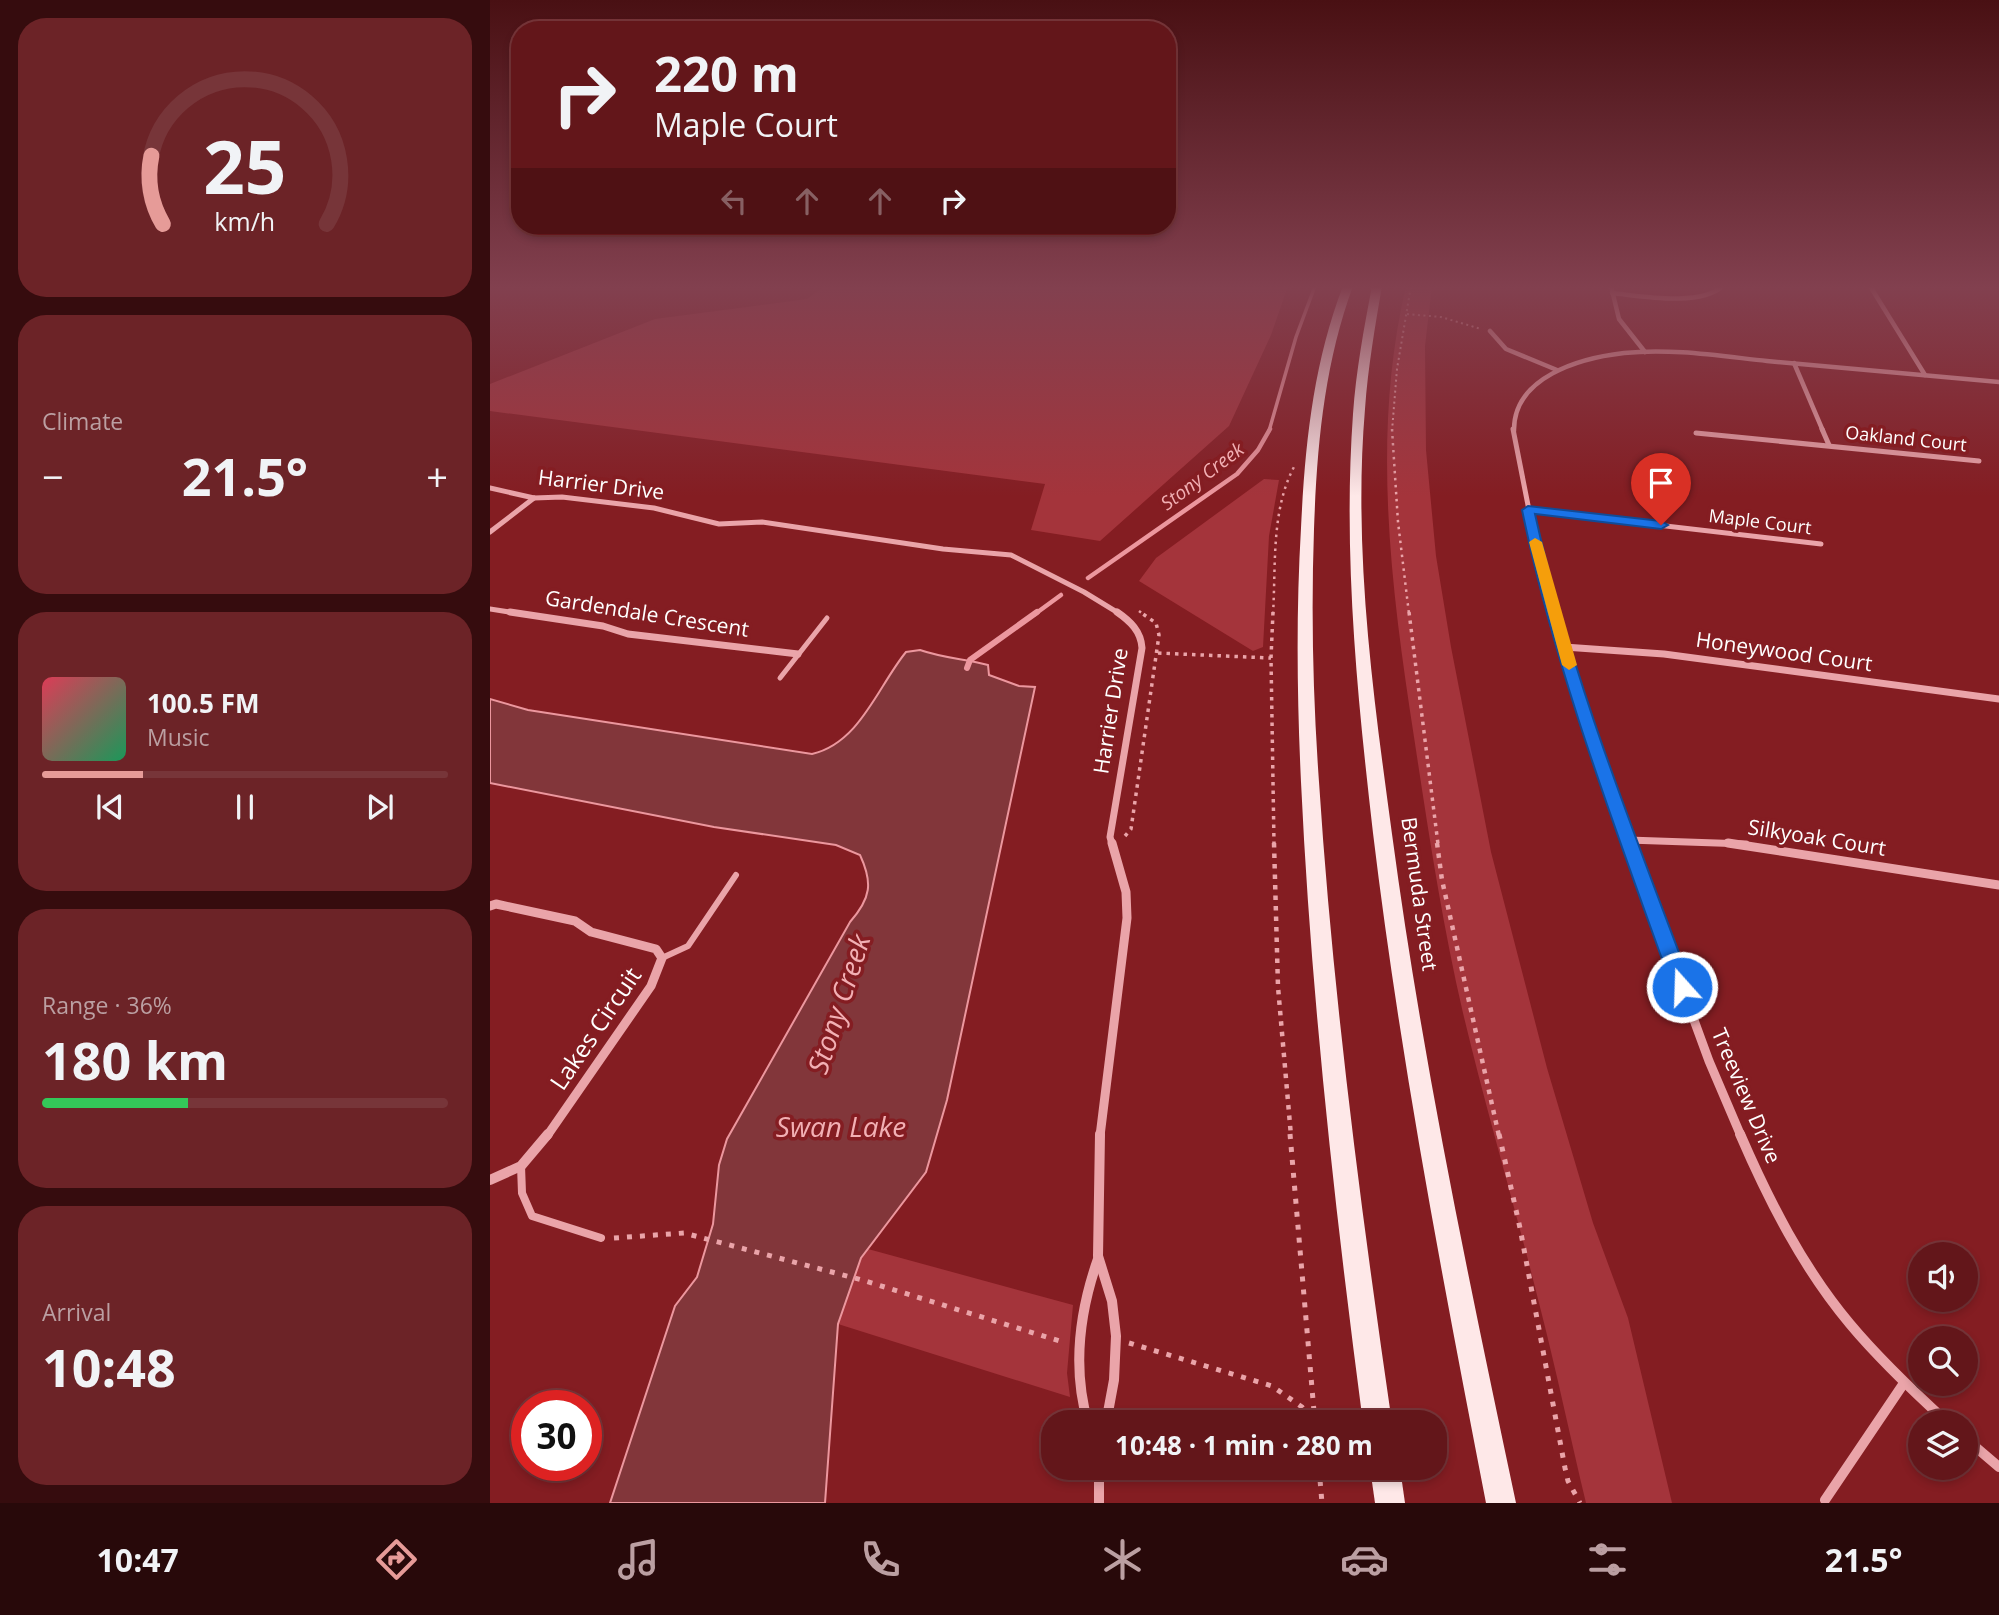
<!DOCTYPE html>
<html lang="en">
<head>
<meta charset="utf-8">
<style>
	:root { --surface:#63161a; --page:#6c2327; --text:#f1f3f6; --muted:#bb9fa2; --line:#773539; --accent:#e69b98 }
	body { margin:0; font-family:"Open Sans",sans-serif; background:var(--page); color:var(--text); height:100vh; display:flex; flex-direction:column; font-size:26px; white-space:nowrap }
	* { box-sizing:border-box; margin:0 }
	p { font-size:23px; color:var(--muted) }
	.icon { flex:none; width:38px; height:38px; fill:none; stroke:currentColor; stroke-width:2; stroke-linecap:round; stroke-linejoin:round }
	.map { position:relative; flex:1; overflow:hidden }
	.side { display:flex; flex-direction:column; gap:18px; padding:18px; background:#360c0e; width:490px }
	.side>* { flex:none }
	.banner { position:absolute; left:21px; top:21px; width:665px; height:214px; border-radius:28px; box-shadow:0 4px 10px #0003,0 0 0 2px var(--line); background:#63161a; color:var(--text); overflow:hidden }
	.tools { position:absolute; left:1418px; top:1242px; display:grid; gap:14px }
	.tools a { display:grid; place-items:center; width:70px; height:70px; border-radius:50%; background:var(--surface); box-shadow:0 4px 10px #0003,0 0 0 2px var(--line); font-size:35px }
	.speed { position:absolute; left:21px; top:1390px; display:flex; gap:14px; font-size:35px; font-weight:700; text-align:center }
	.speed>* { display:grid; place-content:center; width:91px; height:91px; border-radius:50%; background:var(--surface); box-shadow:0 4px 10px #0003,0 0 0 2px var(--line); line-height:1 }
	.speed .limit { border:10px solid #d22; background:#fff; color:#111 }
	.pin { position:absolute; display:grid; place-items:center; width:60px; height:60px; color:#fff; margin:-72px -30px; border-radius:50% 50% 50% 0; rotate:-45deg; box-shadow:0 0 7px #0007 }
	.pin .icon { rotate:45deg }
	.me { position:absolute; width:77px; margin:-38px; rotate:340deg; stroke-linejoin:round; filter:drop-shadow(0 0 5px #0008) }
	.turn { display:flex; align-items:center; gap:24px; height:147px; padding:0 28px; font-size:32px }
	.turn .icon { width:91px; height:91px; stroke-width:2.5 }
	.turn b { display:block; font-size:49px; line-height:60px }
	.lanes { display:flex; align-items:center; height:66px; padding:0 28px; background:#0003; justify-content:center; gap:35px; direction:ltr }
	.lanes .off { opacity:.35 }
	.big { font-size:52px; font-weight:700; line-height:1.1 }
	.side .card { flex:1; display:flex; flex-direction:column; justify-content:center; gap:10px; min-width:0; padding:0 24px; border-radius:28px; background:var(--page) }
	.side .dial { align-items:center; gap:0 }
	.dial svg { height:182px; overflow:visible; fill:none; stroke:var(--line); stroke-width:7; stroke-linecap:round; text-anchor:middle }
	.dial text { fill:var(--text); stroke:none }
	.song { display:flex; align-items:center; gap:21px }
	.cover { width:84px; height:84px; border-radius:10px; background:linear-gradient(135deg,hsl(350 70% 55%),hsl(150 70% 35%)) }
	.played { height:7px; border-radius:4px; background:linear-gradient(90deg,var(--accent) 25%,var(--line) 25%) }
	.keys { display:flex; justify-content:space-around; direction:ltr }
	.heat { display:flex; justify-content:space-between; align-items:center; font-size:38px; direction:ltr }
	.charge { height:10px; border-radius:5px; background:linear-gradient(90deg,#34c759 36%,var(--line) 0) }
	.trip { position:absolute; left:551px; top:1410px; width:406px; height:70px; border-radius:28px; background:var(--surface); box-shadow:0 4px 10px #0003,0 0 0 2px var(--line); font-weight:700; line-height:70px; text-align:center }
	.dock { display:flex; height:112px; justify-content:space-around; align-items:center; background:#28090a; color:var(--muted) }
	.dock .icon { width:49px; height:49px }
	.dock .on { color:var(--accent) }
	.dock b { font-size:32px; color:var(--text) }
	main { display:flex; flex:1; min-height:0 }
	.map>svg:first-child { display:block }
	.green { fill:#a4343b }
	.water { fill:#82363a; stroke:#ec979e; stroke-width:2 }
	.lines { fill:none; stroke-linecap:round; stroke-linejoin:round }
	.stream-far2 { stroke:#ec979e; stroke-width:3.5 }
	.stream-far1 { stroke:#ec979e; stroke-width:4.5 }
	.stream { stroke:#ec979e; stroke-width:6 }
	.path-far4 { stroke:#eaa4a9; stroke-width:2; stroke-dasharray:2 3.5; stroke-linecap:butt }
	.path-far3 { stroke:#eaa4a9; stroke-width:2.5; stroke-dasharray:2.5 4.5; stroke-linecap:butt }
	.path-far2 { stroke:#eaa4a9; stroke-width:3.5; stroke-dasharray:3.5 5; stroke-linecap:butt }
	.path-far1 { stroke:#eaa4a9; stroke-width:4.5; stroke-dasharray:4.5 6; stroke-linecap:butt }
	.path { stroke:#eaa4a9; stroke-width:5; stroke-dasharray:5 8; stroke-linecap:butt }
	.lane-far2 { stroke:#eaa4a9; stroke-width:5 }
	.lane-far1 { stroke:#eaa4a9; stroke-width:6 }
	.lane { stroke:#eaa4a9; stroke-width:8 }
	.street-far4 { stroke:#eaa4a9; stroke-width:4.5 }
	.street-far3 { stroke:#eaa4a9; stroke-width:5 }
	.street-far2 { stroke:#eaa4a9; stroke-width:7 }
	.street-far1 { stroke:#eaa4a9; stroke-width:9 }
	.street { stroke:#eaa4a9; stroke-width:10 }
	.primary { fill:#fee8e8; fill-rule:evenodd }
	.route { fill:#1a73e8; stroke:#114b97; stroke-width:2 }
	.slow { fill:#f59e0b }
	.labels { text-anchor:middle; stroke-width:7; stroke-linejoin:round; paint-order:stroke }
	.far-street-label { font-size:18px; fill:#fff; stroke:#841d22 }
	.far-water-label { font-size:19px; font-style:italic; fill:#f2b0b4; stroke:#841d22 }
	.street-label { font-size:21px; fill:#fff; stroke:#841d22 }
	.near-street-label { font-size:24px; fill:#fff; stroke:#841d22 }
	.near-water-label { font-size:28px; font-style:italic; fill:#f2b0b4; stroke:#841d22 }
</style>
</head>
<body>
<main>
<section class="side">
<div class="card dial"><svg viewBox="0 0 100 80">
<path d="M14 69A42 42 0 1 1 86 69"/>
<path d="M14 69A42 42 0 0 1 9 39" stroke="#e69b98"/>
<text x="50" y="56" font-size="32" font-weight="700">25</text>
<text x="50" y="72" font-size="11">km/h</text>
</svg></div>
<div class="card"><p>Climate</p>
<div class="heat"><a>−</a><b class="big">21.5°</b><a>+</a></div>
</div>
<div class="card">
<div class="song"><i class="cover"></i><div><b>100.5 FM</b><p>Music</p></div></div>
<div class="played"></div>
<div class="keys"><svg class="icon" aria-label="previous" viewBox="0 0 24 24"><path d="M18 5L8 12l10 7zM5 5v14"/></svg><svg class="icon" aria-label="pause" viewBox="0 0 24 24"><path d="M8 5v14M16 5v14"/></svg><svg class="icon" aria-label="next" viewBox="0 0 24 24"><path d="M6 5l10 7-10 7zM19 5v14"/></svg></div>
</div>
<div class="card"><p>Range · 36%</p><b class="big">180 km</b><div class="charge"></div></div>
<div class="card"><p>Arrival</p><b class="big">10:48</b></div>
</section>
<div class="map">
<svg width="1509" height="1503" viewBox="0 0 1509 1503">
	<rect width="100%" height="100%" fill="#841d22"/>
	<g class="green">
		<path d="M335,286H798L781,335L739,426L610,541L541,530L555,484L0,411V384L165,319L317,299Z"/>
		<path d="M916,286H942L935,346L936,450L946,556L961,647L1001,852L1057,1068L1103,1223L1138,1318L1182,1503H1096C1080,1436 1066,1369 1049,1303C1025,1206 996,1110 973,1013C952,923 938,829 924,737C901,588 881,435 916,286Z"/>
		<path d="M774,479L789,480L779,536L773,647L763,651L649,581L666,558Z"/>
		<path d="M378,1249L583,1305L577,1373L580,1397L348,1324L371,1258Z"/>
	</g>
	<path class="water" d="M430,650C453,658 475,659 498,665L499,675L529,686L545,687L457,1100L436,1172L371,1258L348,1324L335,1503H120L185,1306L207,1277L223,1224L229,1165L237,1139L360,922C381,898 383,883 370,855L346,845L224,827L0,783V699L38,710L322,754C370,743 388,686 416,652Z"/>
	<g class="lines">
		<path class="stream-far2" d="M779,431L806,337L825,286"/>
		<g class="stream-far1">
			<path d="M598,578L747,474L768,450L780,429"/>
			<path d="M545,614L571,595"/>
		</g>
		<path class="stream" d="M477,668L480,660L547,612"/>
		<g class="path-far4">
			<path d="M917,314L951,317L991,329"/>
			<path d="M902,431L907,369L921,286"/>
		</g>
		<g class="path-far3">
			<path d="M902,429L908,522L919,614"/>
			<path d="M649,611L653,614"/>
			<path d="M783,614C786,566 781,510 804,467"/>
		</g>
		<g class="path-far2">
			<path d="M783,612L781,658L784,844"/>
			<path d="M919,612L948,844"/>
			<path d="M668,653L781,658"/>
			<path d="M635,836L641,829L669,635L666,623L650,612"/>
		</g>
		<g class="path-far1">
			<path d="M784,843L788,987L801,1136"/>
			<path d="M947,843L952,880L1009,1136"/>
		</g>
		<g class="path">
			<path d="M800,1134L825,1423"/>
			<path d="M1009,1134L1030,1228L1075,1468L1078,1481L1090,1503"/>
			<path d="M124,1238L194,1233L372,1280L576,1343"/>
			<path d="M639,1343L782,1386L812,1407L822,1423"/>
			<path d="M829,1468L832,1503"/>
		</g>
		<path class="lane-far2" d="M290,678L337,618"/>
		<path class="lane-far1" d="M172,958L198,946L246,875"/>
		<path class="lane" d="M31,1166L32,1193L42,1216L111,1238"/>
		<g class="street-far4">
			<path d="M1121,286L1129,319L1155,352"/>
			<path d="M1380,286L1435,375"/>
			<path d="M1122,293C1152,296 1209,307 1233,286"/>
			<path d="M1000,331L1016,349L1067,370"/>
			<path d="M1304,363L1333,431"/>
			<path d="M1024,431C1023,377 1090,358 1134,353C1181,348 1230,356 1277,361C1354,368 1432,375 1509,382"/>
		</g>
		<g class="street-far3">
			<path d="M1023,429L1049,561L1064,614"/>
			<path d="M1332,429L1339,445"/>
			<path d="M1206,433L1489,461"/>
			<path d="M0,488L44,498L72,497L164,508L229,524L272,522L453,549L521,555L594,592L630,614"/>
			<path d="M1038,510L1331,544"/>
			<path d="M0,532L44,498"/>
			<path d="M0,609L32,614"/>
		</g>
		<g class="street-far2">
			<path d="M20,612L113,626L138,634L308,654"/>
			<path d="M1064,612L1102,742L1140,844"/>
			<path d="M1074,647L1174,654L1509,699"/>
			<path d="M1138,840L1256,844"/>
			<path d="M622,844L620,837L652,648C651,631 640,621 627,612"/>
		</g>
		<g class="street-far1">
			<path d="M1139,843L1219,1061L1251,1136"/>
			<path d="M1238,843L1509,885"/>
			<path d="M0,906L6,904L85,921L101,932L166,949L172,958L161,986L57,1136"/>
			<path d="M610,1136L637,918L636,892L622,843"/>
		</g>
		<g class="street">
			<path d="M610,1134L608,1256L622,1301L626,1336L624,1380L616,1423"/>
			<path d="M1250,1134C1279,1201 1313,1268 1360,1324C1390,1360 1424,1392 1458,1423"/>
			<path d="M0,1180L31,1166L58,1134"/>
			<path d="M598,1423C582,1368 589,1313 608,1259"/>
			<path d="M1475,1438L1509,1467"/>
			<path d="M609,1468V1503"/>
			<path d="M1335,1500L1414,1383"/>
		</g>
		<g class="primary">
			<path d="M853,286H863C834,365 827,446 824,529C821,614 823,698 829,782C843,997 871,1210 902,1423H873C845,1210 821,996 811,782C807,697 806,613 811,528C815,445 823,364 853,286Z"/>
			<path d="M882,286H892C885,327 878,367 875,409C863,550 883,694 902,834C932,1059 979,1281 1026,1503H996C953,1281 910,1058 883,833C867,694 853,554 863,414C866,371 874,328 882,286Z"/>
			<path d="M880,1468H910L915,1503H885Z"/>
		</g>
	</g>
	<linearGradient id="sky" x2="0" y2="1"><stop stop-color="#491013"/><stop offset="0.58" stop-color="#82404f"/><stop offset="1" stop-color="#82404f" stop-opacity="0"/></linearGradient>
	<rect width="1509" height="496" fill="url(#sky)"/>
	<path class="route" d="M1038,506L1171,521L1178,525L1171,529L1045,514C1081,677 1144,832 1202,987L1199,994L1192,997L1185,994L1182,987C1126,830 1066,674 1032,510Z"/>
	<path class="slow" d="M1045,538L1052,542L1087,665L1079,670L1072,665L1039,542Z"/>
	<g class="labels">
		<g class="far-street-label">
			<text transform="translate(1416 439) rotate(6)" y="6">Oakland Court</text>
			<text transform="translate(1270 522) rotate(7)" y="6">Maple Court</text>
		</g>
		<g class="far-water-label">
			<text transform="translate(712 476) rotate(-37)" y="7">Stony Creek</text>
		</g>
		<g class="street-label">
			<text transform="translate(111 485) rotate(7)" y="7">Harrier Drive</text>
			<text transform="translate(157 614) rotate(9)" y="7">Gardendale Crescent</text>
			<text transform="translate(1294 652) rotate(8)" y="7">Honeywood Court</text>
			<text transform="translate(621 711) rotate(-81)" y="7">Harrier Drive</text>
			<text transform="translate(1327 838) rotate(9)" y="7">Silkyoak Court</text>
			<text transform="translate(929 894) rotate(82)" y="7">Bermuda Street</text>
			<text transform="translate(1256 1096) rotate(67)" y="7">Treeview Drive</text>
		</g>
		<g class="near-street-label">
			<text transform="translate(106 1029) rotate(-56)" y="8">Lakes Circuit</text>
		</g>
		<g class="near-water-label">
			<text transform="translate(349 1004) rotate(-72)" y="10">Stony Creek</text>
			<text x="351" y="1137">Swan Lake</text>
		</g>
	</g>
</svg>
<div class="tools">
<a><svg class="icon" aria-label="sound" viewBox="0 0 24 24"><path d="M4 9h4l5-4v14l-5-4H4zM17 9q2 3 0 6"/></svg></a>
<a><svg class="icon" aria-label="search" viewBox="0 0 24 24"><circle cx="10" cy="10" r="6"/><path d="M15 15l6 6"/></svg></a>
<a><svg class="icon" aria-label="layers" viewBox="0 0 24 24"><path d="M12 4l9 5-9 5-9-5zM3 14l9 5 9-5"/></svg></a>
</div>
<div class="speed"><div class="limit">30</div></div>
<div class="pin" style="left:1171px;top:525px;background:#d93025"><svg class="icon" aria-label="arrive" viewBox="0 0 24 24"><path d="M6 21V4h12l-3 4 3 4H6"/></svg></div>
<svg class="me" style="left:1192px;top:987px" viewBox="-20 -20 40 40"><circle r="17" fill="#1a73e8" stroke="#fff" stroke-width="3"/><path d="M0-11L8 9 0 5-8 9z" fill="#fff"/></svg>
<div class="trip">10:48 · 1 min · 280 m</div>
<div class="banner">
<div class="turn"><svg class="icon" aria-label="right" viewBox="0 0 24 24"><path d="M7 20v-9h11M14 6l5 5-5 5"/></svg><div><b>220 m</b>Maple Court</div></div>
<div class="lanes"><svg class="icon off" aria-label="left" viewBox="0 0 24 24"><path d="M17 20v-9H6M10 6l-5 5 5 5"/></svg><svg class="icon off" aria-label="ahead" viewBox="0 0 24 24"><path d="M12 20V5M6 11l6-6 6 6"/></svg><svg class="icon off" aria-label="ahead" viewBox="0 0 24 24"><path d="M12 20V5M6 11l6-6 6 6"/></svg><svg class="icon" aria-label="right" viewBox="0 0 24 24"><path d="M7 20v-9h11M14 6l5 5-5 5"/></svg></div>
</div>
</div>
</main>
<nav class="dock">
<b>10:47</b>
<svg class="icon on" aria-label="directions" viewBox="0 0 24 24"><path d="M12 3l9 9-9 9-9-9zM9 14v-3h6M13 9l2 2-2 2"/></svg>
<svg class="icon" aria-label="music" viewBox="0 0 24 24"><path d="M9 18V5l10-2v13"/><circle cx="6" cy="18" r="3"/><circle cx="16" cy="16" r="3"/></svg>
<svg class="icon" aria-label="phone" viewBox="0 0 24 24"><path d="M5 4h4l2 5-3 2q2 4 5 5l2-3 5 2v4C11 20 4 13 5 4z"/></svg>
<svg class="icon" aria-label="climate" viewBox="0 0 24 24"><path d="M12 3v18M4 7l16 10M4 17L20 7"/></svg>
<svg class="icon" aria-label="car" viewBox="0 0 24 24"><path d="M5 17H2v-5l4-1 3-4h7l3 4 3 1v5h-3M9 17h6M6 11h13"/><circle cx="7" cy="17" r="2"/><circle cx="17" cy="17" r="2"/></svg>
<svg class="icon" aria-label="filters" viewBox="0 0 24 24"><path d="M4 7h16M4 17h16"/><circle cx="9" cy="7" r="2"/><circle cx="15" cy="17" r="2"/></svg>
<b>21.5°</b>
</nav>
</body>
</html>
